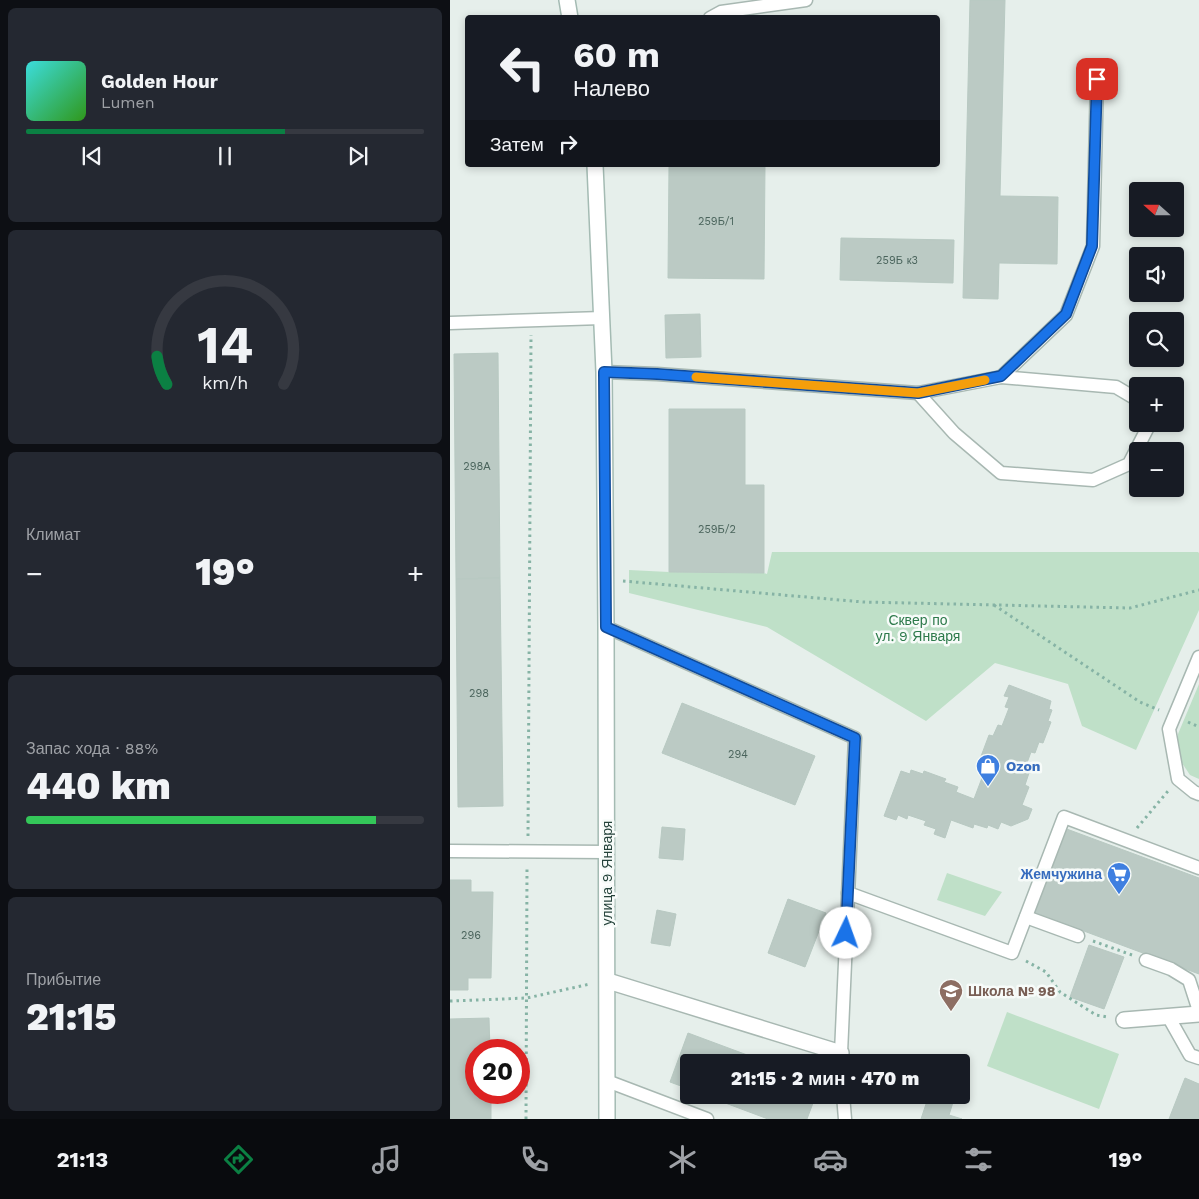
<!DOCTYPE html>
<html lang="ru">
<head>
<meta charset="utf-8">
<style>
	:root { --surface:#171b24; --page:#242831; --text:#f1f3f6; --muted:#9ea1a6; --line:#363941; --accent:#0b8043 }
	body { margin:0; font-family:"Work Sans",sans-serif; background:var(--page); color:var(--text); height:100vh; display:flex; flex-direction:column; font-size:19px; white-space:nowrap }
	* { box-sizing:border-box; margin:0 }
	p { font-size:16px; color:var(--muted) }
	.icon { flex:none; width:28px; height:28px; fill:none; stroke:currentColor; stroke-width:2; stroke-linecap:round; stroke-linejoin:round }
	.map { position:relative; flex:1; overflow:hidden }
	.panel { display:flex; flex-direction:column; gap:8px; padding:8px; background:#0d0f14; width:450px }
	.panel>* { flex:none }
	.top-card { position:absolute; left:15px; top:15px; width:475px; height:152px; border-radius:5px; box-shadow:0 2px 8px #0003; background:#171b24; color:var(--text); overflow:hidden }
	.needle { width:32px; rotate:291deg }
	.fabs { position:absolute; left:679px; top:182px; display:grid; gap:10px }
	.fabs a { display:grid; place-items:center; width:55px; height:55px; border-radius:5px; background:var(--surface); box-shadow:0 2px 8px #0003; font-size:25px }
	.speed { position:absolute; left:15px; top:1039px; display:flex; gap:10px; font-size:25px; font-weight:700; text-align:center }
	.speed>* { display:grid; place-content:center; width:65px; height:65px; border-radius:50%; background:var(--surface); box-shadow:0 2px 8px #0003; line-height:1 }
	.speed .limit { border:8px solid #d22; background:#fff; color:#111 }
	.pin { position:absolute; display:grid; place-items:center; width:42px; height:42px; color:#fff; margin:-21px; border-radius:10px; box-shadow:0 2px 8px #0006 }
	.me { position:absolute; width:55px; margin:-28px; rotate:3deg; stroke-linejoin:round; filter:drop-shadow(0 0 4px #0008) }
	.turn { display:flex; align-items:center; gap:18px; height:105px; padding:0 25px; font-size:22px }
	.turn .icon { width:65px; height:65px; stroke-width:2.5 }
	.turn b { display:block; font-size:35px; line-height:42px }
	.then { display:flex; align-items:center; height:48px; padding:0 25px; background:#0003; gap:10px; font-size:19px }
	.big { font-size:38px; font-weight:800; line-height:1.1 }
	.panel .card { flex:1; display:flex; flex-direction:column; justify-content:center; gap:8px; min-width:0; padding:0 18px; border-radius:8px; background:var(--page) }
	.panel .dial { align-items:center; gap:0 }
	.dial svg { height:130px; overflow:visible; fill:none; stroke:var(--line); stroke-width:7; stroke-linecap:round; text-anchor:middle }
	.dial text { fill:var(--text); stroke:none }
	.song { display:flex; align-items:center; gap:15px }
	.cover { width:60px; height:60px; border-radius:8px; background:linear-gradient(135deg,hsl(180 70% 55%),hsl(110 70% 35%)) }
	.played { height:5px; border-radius:2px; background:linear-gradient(90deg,var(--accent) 65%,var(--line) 65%) }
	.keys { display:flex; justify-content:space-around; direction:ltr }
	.heat { display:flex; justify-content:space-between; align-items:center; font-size:28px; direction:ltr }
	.charge { height:8px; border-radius:4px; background:linear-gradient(90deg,#34c759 88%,var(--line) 0) }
	.trip { position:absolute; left:230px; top:1054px; width:290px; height:50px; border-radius:5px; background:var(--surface); box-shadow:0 2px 8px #0003; font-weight:800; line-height:50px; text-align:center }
	.tab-bar { display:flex; height:80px; justify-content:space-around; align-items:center; background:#090b0e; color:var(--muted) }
	.tab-bar .icon { width:35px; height:35px }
	.tab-bar .selected { color:var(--accent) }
	.tab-bar b { font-size:22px; color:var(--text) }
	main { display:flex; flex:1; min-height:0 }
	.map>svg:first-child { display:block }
	.green { fill:#bfe0c8 }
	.building { fill:#bbcac4; stroke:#b8c9c2 }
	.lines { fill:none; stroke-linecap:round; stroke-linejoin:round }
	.lane-casing { stroke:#a8b8b2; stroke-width:15 }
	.street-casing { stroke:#a8b8b2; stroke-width:18 }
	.secondary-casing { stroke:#a4bbb3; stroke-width:18 }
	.path { stroke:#86b3a5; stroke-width:3; stroke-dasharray:2.5 4; stroke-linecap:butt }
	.lane { stroke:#fff; stroke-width:12 }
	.street { stroke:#fff; stroke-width:15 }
	.secondary { stroke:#fff; stroke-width:15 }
	.route-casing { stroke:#114b97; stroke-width:12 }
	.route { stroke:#1a73e8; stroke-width:9 }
	.slow { stroke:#f59e0b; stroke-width:9 }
	.labels { text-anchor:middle; stroke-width:5; stroke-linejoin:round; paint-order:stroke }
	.number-label { font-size:11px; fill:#4a645c }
	.park-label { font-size:14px; fill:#2d7a4b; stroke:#f7fbf9 }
	.shop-label { font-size:14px; font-weight:bold; fill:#366cbe; stroke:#f7fbf9; text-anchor:start }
	.street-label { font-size:14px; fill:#24423a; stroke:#f7fbf9 }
	.education-label { font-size:14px; font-weight:bold; fill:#785e54; stroke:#f7fbf9; text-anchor:start }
</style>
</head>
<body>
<main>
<section class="panel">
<div class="card">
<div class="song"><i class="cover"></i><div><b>Golden Hour</b><p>Lumen</p></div></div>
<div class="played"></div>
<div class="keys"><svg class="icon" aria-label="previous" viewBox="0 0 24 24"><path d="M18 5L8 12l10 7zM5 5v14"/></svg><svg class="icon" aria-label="pause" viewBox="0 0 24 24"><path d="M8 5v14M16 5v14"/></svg><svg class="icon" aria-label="next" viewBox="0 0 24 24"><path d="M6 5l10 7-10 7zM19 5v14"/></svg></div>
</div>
<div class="card dial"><svg viewBox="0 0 100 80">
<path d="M14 69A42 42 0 1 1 86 69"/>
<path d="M14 69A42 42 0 0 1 8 52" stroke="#0b8043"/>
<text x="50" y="56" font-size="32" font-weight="700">14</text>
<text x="50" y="72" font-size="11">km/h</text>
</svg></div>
<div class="card"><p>Климат</p>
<div class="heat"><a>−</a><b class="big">19°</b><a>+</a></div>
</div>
<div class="card"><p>Запас хода · 88%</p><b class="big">440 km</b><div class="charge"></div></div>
<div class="card"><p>Прибытие</p><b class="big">21:15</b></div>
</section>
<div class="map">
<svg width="749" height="1119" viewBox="0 0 749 1119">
	<rect width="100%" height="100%" fill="#e6efeb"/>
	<g class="green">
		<path d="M322,552H748L749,553V610L686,750L632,726L618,684L545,663L476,721L317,627L179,593V570L219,572L314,573L317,574Z"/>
		<path d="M749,684V779L740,775L728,757V734Z"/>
		<path d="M497,873L552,892L535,916L487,900Z"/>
		<path d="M557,1012L669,1054L649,1109L537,1066Z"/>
	</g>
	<g class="building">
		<path d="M520,0H555L550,196L608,197L607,264L549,263L548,299L513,298Z"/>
		<path d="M219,165H315L314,279L218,278Z"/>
		<path d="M391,238L504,240L503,283L390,280Z"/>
		<path d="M250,314L251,357L216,358L215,315Z"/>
		<path d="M48,353L50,578L6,579L4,354Z"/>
		<path d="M219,409H295V485H314V573L219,572Z"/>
		<path d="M50,578L53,806L8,807L6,579Z"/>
		<path d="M559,685L601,701L599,709L602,710L598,721L601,722L593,743L589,742L585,753L581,752L574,771L579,773L575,785L579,787L572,805L582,809L578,819L561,826L551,822L548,829L538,825L537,828L524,824L523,828L501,820L495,838L484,834L486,829L474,825L476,821L458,815L457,819L448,815L446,820L434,816L451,771L460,774L461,770L473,774L474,771L496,779L494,782L508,787L506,792L524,799L535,770L527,767L539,735L543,736L548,725L552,726L559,708L555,707L559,697L554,696Z"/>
		<path d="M232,703L365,756L345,805L212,753Z"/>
		<path d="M212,827L235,829L233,860L209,858Z"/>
		<path d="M614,828L749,878V974L583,912Z"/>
		<path d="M0,880H21V892H43L41,978H18V990H0Z"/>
		<path d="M338,899L376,913L355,967L318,953Z"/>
		<path d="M207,910L226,914L220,946L201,943Z"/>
		<path d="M639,945L674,957L654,1009L620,997Z"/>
		<path d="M39,1018L40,1050H26V1092H41V1119H0V1019Z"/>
		<path d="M238,1033L308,1059L316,1062H239V1089L220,1082Z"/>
		<path d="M735,1078L749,1084V1119H719Z"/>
		<path d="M254,1095H366L357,1119H318Z"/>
		<path d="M479,1095H493L504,1099L499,1115L512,1119H471Z"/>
	</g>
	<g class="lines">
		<g class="lane-casing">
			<g id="lane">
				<path d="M260,18L271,12L356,0"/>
				<path d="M0,323L152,318"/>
				<path d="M154,372L207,374L468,393L551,377L616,315L643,246L647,79"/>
				<path d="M551,377L666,387L688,400"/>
				<path d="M468,393L504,433L551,473L643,480L679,464L697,429L696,424"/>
				<path d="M156,627L405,738L391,1053L392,1062"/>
				<path d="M749,657L719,729L728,779L744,792L749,794"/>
				<path d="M0,851L157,852"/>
				<path d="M398,893L562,953L614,817L749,868"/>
				<path d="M576,917L628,936"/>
				<path d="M696,960L721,969L739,980L749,1011"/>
				<path d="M718,1016L740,1055L749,1058"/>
				<path d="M157,1081L257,1119"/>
				<path d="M393,1095L395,1119"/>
			</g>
		</g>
		<g class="street-casing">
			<g id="street">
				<path d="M158,981L391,1053"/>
				<path d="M674,1020L749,1014"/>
			</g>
		</g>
		<g class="secondary-casing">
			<g id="secondary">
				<path d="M117,0L120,18"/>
				<path d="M145,165L154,372L156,627L157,1119"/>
			</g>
		</g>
		<g class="path">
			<path d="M173,581L413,602L680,608L749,590"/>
			<path d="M544,605L690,702L709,710"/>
			<path d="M738,722L749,727"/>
			<path d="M687,828L718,791"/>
			<path d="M78,836L81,335"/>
			<path d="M643,941L682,955"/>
			<path d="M576,961L596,972L610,992L646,1015L657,1017"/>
			<path d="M0,1001L77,998L140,984"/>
			<path d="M76,1119L77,867"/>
		</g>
		<use href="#lane" class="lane"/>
		<use href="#street" class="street"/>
		<use href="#secondary" class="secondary"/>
	</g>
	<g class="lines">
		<g class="route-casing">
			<path id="route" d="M396,933L405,738L156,627L154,372L207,374L468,393L551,376L616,314L642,246L647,79"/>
		</g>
		<use href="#route" class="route"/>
		<path class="slow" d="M246,377L468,393L535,380"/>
	</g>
	<defs>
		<g id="shop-pin" transform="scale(1.25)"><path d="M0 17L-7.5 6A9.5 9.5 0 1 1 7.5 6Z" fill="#3f7fe0" stroke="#f7fbf9"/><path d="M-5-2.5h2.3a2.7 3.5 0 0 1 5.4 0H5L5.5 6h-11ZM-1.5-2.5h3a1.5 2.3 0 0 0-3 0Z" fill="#fff"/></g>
		<g id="supermarket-pin" transform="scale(1.25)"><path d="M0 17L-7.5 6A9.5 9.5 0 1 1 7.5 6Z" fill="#3f7fe0" stroke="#f7fbf9"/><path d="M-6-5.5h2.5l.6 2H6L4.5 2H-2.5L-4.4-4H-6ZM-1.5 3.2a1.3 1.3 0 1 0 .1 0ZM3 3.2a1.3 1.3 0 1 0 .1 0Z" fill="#fff"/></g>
		<g id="school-pin" transform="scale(1.25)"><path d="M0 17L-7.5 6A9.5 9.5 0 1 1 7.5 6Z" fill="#8d6e63" stroke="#f7fbf9"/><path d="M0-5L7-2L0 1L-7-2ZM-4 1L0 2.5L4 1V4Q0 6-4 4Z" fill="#fff"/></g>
	</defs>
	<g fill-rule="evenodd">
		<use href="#shop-pin" x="538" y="766"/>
		<use href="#supermarket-pin" x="669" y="874"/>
		<use href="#school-pin" x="501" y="991"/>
	</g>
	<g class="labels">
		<g class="number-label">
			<text x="266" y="225">259Б/1</text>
			<text x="447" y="264">259Б к3</text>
			<text x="27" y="470">298А</text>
			<text x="267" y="533">259Б/2</text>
			<text x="29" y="697">298</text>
			<text x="288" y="758">294</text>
			<text x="21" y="939">296</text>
		</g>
		<g class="park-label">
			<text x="468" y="625">Сквер по<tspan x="468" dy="16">ул. 9 Января</tspan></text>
		</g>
		<g class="shop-label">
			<text x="556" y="771">Ozon</text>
			<text x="652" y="879" text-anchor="end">Жемчужина</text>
		</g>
		<g class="street-label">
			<text transform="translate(157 873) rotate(-90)" y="5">улица 9 Января</text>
		</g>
		<g class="education-label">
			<text x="518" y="996">Школа № 98</text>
		</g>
	</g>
</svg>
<div class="fabs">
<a><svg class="needle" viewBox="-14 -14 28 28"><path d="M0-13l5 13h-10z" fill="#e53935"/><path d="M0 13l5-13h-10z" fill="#9ea1a6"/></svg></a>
<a><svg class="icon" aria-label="sound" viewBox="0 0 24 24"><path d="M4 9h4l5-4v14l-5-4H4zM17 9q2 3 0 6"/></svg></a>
<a><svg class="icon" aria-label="search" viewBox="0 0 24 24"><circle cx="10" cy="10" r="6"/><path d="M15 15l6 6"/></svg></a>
<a>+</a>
<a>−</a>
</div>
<div class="speed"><div class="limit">20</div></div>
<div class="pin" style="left:647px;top:79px;background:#d93025"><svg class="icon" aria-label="arrive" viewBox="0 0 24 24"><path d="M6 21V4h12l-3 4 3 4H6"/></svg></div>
<svg class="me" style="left:396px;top:933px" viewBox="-20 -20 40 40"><circle r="19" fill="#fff"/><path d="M0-13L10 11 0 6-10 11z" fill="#1a73e8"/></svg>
<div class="trip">21:15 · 2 мин · 470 m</div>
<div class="top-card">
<div class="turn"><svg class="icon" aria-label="left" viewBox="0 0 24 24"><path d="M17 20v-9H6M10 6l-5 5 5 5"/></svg><div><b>60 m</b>Налево</div></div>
<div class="then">Затем<svg class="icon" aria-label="right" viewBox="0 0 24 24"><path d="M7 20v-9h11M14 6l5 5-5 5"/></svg></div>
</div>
</div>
</main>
<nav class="tab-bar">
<b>21:13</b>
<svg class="icon selected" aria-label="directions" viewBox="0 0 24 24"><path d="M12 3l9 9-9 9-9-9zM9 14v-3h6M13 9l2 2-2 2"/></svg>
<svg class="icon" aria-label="music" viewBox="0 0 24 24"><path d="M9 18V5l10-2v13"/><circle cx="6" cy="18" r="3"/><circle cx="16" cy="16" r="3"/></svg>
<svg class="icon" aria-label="phone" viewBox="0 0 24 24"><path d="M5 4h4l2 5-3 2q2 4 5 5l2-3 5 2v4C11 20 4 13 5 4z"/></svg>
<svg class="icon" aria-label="climate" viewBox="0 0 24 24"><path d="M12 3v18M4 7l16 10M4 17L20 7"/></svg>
<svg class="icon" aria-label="car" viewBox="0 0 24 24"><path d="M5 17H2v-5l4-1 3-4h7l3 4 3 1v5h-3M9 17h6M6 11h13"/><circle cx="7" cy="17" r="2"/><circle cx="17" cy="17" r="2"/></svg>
<svg class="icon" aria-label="filters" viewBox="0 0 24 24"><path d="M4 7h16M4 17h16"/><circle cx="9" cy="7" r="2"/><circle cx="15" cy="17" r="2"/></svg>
<b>19°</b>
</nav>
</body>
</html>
